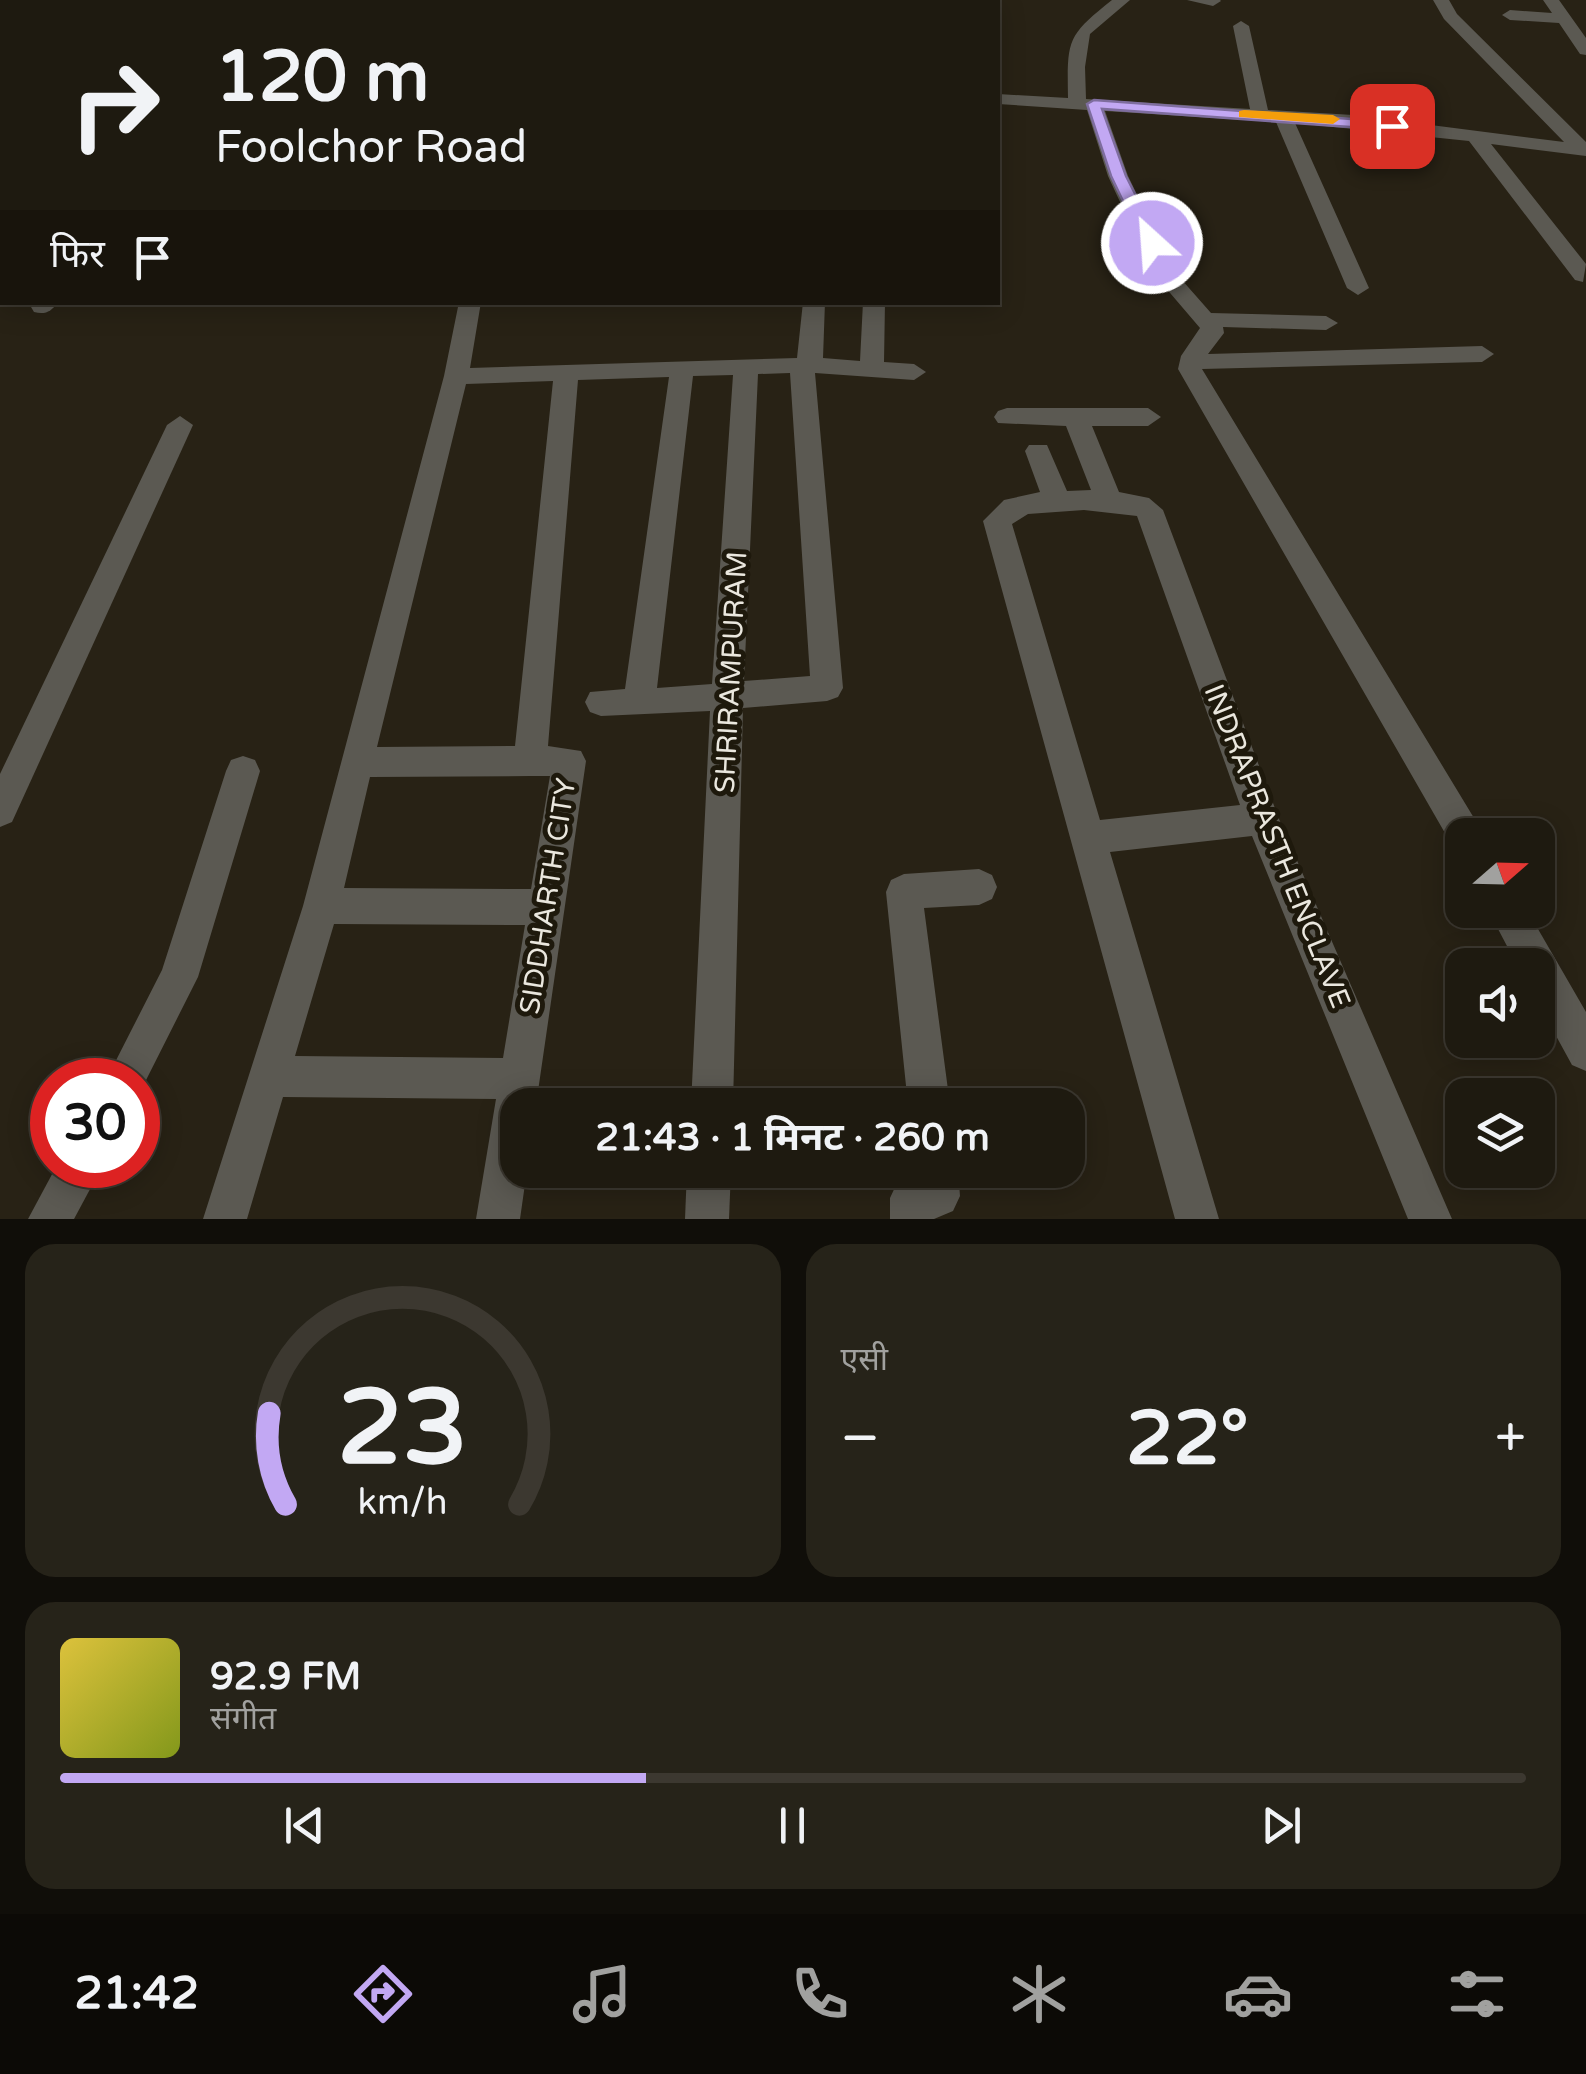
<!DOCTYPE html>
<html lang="hi">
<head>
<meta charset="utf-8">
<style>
	:root { --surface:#1e1a10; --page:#262319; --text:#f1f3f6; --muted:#a1a19f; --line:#3c3830; --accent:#c2a8f3 }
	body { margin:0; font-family:"Varela Round","Noto Sans Devanagari",sans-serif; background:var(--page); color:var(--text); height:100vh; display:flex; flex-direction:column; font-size:38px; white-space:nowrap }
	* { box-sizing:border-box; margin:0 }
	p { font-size:32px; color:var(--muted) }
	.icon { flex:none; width:55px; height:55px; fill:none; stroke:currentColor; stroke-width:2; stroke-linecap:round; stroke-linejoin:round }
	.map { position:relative; height:1219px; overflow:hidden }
	.drawer { display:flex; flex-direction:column; gap:25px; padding:25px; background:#100e09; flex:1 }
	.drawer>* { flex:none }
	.guide { position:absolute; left:0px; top:0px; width:1000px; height:305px; box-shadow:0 5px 25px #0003,0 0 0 2px var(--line); background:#1e1a10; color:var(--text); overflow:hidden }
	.needle { width:65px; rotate:70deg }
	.buttons { position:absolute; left:1445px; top:818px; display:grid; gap:20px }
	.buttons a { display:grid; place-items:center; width:110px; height:110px; border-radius:20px; background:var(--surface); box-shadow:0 5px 25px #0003,0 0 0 2px var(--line); font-size:50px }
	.speed { position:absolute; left:30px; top:1058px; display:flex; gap:20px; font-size:50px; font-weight:700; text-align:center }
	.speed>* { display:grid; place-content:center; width:130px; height:130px; border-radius:50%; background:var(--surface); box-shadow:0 5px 25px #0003,0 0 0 2px var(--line); line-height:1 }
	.speed .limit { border:15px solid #d22; background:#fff; color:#111 }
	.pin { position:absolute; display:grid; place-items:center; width:85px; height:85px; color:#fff; margin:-42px; border-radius:20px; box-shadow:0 5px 15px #0006 }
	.me { position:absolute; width:110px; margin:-55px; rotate:334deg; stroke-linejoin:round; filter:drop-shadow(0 0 8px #0008) }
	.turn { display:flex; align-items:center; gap:35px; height:210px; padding:0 50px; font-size:45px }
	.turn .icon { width:130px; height:130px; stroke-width:2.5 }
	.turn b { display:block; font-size:70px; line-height:85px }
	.then { display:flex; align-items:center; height:95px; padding:0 50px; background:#0003; gap:20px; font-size:38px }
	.big { font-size:75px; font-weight:700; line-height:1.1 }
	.drawer .tile { flex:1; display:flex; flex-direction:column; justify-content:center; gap:15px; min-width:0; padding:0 35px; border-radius:30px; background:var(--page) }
	.drawer .dial { align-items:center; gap:0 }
	.dial svg { height:260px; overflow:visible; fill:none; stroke:var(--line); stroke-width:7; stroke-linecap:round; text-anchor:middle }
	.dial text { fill:var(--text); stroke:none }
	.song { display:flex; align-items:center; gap:30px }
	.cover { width:120px; height:120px; border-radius:15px; background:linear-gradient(135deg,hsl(50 70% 55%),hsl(70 70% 35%)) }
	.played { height:10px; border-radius:5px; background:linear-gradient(90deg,var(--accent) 40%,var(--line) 40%) }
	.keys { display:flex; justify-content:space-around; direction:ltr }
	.heat { display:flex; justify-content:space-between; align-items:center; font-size:55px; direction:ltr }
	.drawer .tiles { flex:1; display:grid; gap:25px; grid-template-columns:1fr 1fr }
	.tile:last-child { grid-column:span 2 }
	.trip { position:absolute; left:500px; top:1088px; width:585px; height:100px; border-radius:30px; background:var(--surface); box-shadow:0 5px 25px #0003,0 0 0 2px var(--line); font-weight:700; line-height:100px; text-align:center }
	.tab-bar { display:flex; height:160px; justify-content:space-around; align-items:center; background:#0c0a06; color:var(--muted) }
	.tab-bar .icon { width:70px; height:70px }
	.tab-bar .current { color:var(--accent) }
	.tab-bar b { font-size:45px; color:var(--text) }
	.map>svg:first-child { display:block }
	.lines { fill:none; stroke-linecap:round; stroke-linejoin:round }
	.minor { fill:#5b5952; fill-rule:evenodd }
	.shaded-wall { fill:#6f6138 }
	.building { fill:#9f8a50; stroke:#6f6138; stroke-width:2.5 }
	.route { fill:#c2a8f3; stroke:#7e6d9e; stroke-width:2.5 }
	.slow { fill:#f59e0b }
	.labels { text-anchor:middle; stroke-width:10; stroke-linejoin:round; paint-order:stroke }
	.street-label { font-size:28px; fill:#eae7de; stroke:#1e190c }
</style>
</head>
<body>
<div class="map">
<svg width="1586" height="1219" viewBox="0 0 1586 1219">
	<rect width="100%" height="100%" fill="#282215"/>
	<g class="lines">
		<g class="minor">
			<path d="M484,0H508L510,2H486Z"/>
			<path d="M1112,0H1130L1090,34L1085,67L1086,99L1250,109L1233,26L1241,21L1249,26L1268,110L1353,115L1564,142L1444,19L1433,0H1449L1457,14L1586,142V156L1491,144L1586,264L1583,282L1575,280L1469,141L1295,123L1369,288L1358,295L1347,288L1276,122L1105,111L1128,176L1174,271L1211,313L1326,316L1338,323L1326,330L1223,327L1224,333L1208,354L1482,346L1494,354L1482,362L1202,369L1477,823L1483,835H1462V850L1453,847L1178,369L1181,356L1200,328L1153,273L1108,176L1087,110L998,104V94L1068,98C1067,39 1067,36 1112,0Z"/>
			<path d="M1187,0H1220L1221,1L1213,6Z"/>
			<path d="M1543,0H1559L1586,38V55L1580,54L1559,23L1510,20L1502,15L1510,10L1552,13Z"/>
			<path d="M2,113V127L0,128V114Z"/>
			<rect x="0" y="143" width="2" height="12"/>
			<path d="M34,302H58C51,312 45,315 34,312L31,307Z"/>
			<path d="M459,302H481L470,368L797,358L803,302H825L823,358L860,361L863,302H885L884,362L914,364L926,372L914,380L815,373L843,688L838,697L827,701L743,708L733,1105H691L710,711L601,716L590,712L585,702L590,692L625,689L669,377L578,380L548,746L581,751L586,761L536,1105H518V1170H527L520,1219H476L496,1099L283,1097L247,1219H203L303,906L444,376ZM790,373L810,676L744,681L758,374ZM733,375L712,684L657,688L693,376ZM553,381L515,746L377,747L466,384ZM530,776H550L531,889L344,888L370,777ZM334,924L525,925L503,1058L295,1056Z"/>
			<path d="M1007,408H1148L1161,417L1148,426H1092L1119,492L1149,498L1163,510L1279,819L1452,1219H1408L1252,836L1110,852L1219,1219H1175L983,521L1004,500L1040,492L1025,451L1029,445H1047L1067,491L1091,490L1066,426L998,423L994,417L998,411ZM1084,510L1137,516L1240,805L1100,820L1012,524L1028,514Z"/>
			<path d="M180,416L193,425L12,822L0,827V774L167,425Z"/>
			<path d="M243,756L255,760L260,771L198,977L138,1096V1080H106L162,970L226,771L231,760Z"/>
			<path d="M979,869L992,875L997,887L992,899L979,905L924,908L950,1105H908L886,892L891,880L904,874Z"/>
			<path d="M1488,910H1527L1586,1012V1071L1572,1065L1538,1003V965H1517Z"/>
			<path d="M57,1165H103L74,1219H28Z"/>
			<path d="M687,1170H731L729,1219H685Z"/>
			<path d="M914,1170H958L960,1196L953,1211L934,1219H890V1198L897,1183L915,1176Z"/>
		</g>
	</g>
	<path class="shaded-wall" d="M640,1091L644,1100V1105H639Z"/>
	<path class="building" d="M640,1091L639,1105H554L555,1094Z"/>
	<path class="route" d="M1094,100L1392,122L1399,126L1392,130L1102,109L1126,176L1160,243L1152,248L1143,243L1111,176L1087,104Z"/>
	<path class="slow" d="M1244,110L1333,115L1340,119L1333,124L1239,117V111Z"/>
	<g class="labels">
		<g class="street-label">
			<text transform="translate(730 672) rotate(-87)" y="10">SHRIRAMPURAM</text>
			<text transform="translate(1278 846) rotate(68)" y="10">INDRAPRASTH ENCLAVE</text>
			<text transform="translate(547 896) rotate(-81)" y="10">SIDDHARTH CITY</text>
		</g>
	</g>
</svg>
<div class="buttons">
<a><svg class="needle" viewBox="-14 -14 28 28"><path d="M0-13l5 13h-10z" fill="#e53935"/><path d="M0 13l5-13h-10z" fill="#a1a19f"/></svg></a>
<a><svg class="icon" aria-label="sound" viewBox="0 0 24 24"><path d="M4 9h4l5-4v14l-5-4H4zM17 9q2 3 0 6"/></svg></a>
<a><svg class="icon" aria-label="layers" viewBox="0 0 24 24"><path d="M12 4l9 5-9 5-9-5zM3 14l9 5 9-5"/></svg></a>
</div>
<div class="speed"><div class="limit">30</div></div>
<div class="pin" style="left:1392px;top:126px;background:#d93025"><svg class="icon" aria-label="arrive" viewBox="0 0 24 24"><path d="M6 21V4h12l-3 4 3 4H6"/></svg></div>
<svg class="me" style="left:1152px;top:243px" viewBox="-20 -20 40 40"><circle r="17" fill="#c2a8f3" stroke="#fff" stroke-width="3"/><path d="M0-11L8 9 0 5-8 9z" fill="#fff"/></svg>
<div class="trip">21:43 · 1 मिनट · 260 m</div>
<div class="guide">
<div class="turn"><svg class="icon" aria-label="right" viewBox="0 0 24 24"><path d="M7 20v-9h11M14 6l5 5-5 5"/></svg><div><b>120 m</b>Foolchor Road</div></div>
<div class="then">फिर<svg class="icon" aria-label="arrive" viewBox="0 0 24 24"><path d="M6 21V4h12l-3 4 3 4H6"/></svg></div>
</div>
</div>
<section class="drawer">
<div class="tiles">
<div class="tile dial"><svg viewBox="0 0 100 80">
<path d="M14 69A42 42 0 1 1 86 69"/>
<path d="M14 69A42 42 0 0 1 9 41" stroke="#c2a8f3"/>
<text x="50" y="56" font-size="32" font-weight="700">23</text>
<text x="50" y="72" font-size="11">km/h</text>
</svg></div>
<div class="tile"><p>एसी</p>
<div class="heat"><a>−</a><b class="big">22°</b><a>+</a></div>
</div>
<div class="tile">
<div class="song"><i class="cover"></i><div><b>92.9 FM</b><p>संगीत</p></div></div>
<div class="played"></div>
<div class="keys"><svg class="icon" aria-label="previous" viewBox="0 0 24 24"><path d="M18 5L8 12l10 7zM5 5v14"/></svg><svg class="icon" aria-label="pause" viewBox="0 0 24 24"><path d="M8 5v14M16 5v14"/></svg><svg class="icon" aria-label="next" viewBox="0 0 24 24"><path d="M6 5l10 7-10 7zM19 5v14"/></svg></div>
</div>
</div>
</section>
<nav class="tab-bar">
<b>21:42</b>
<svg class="icon current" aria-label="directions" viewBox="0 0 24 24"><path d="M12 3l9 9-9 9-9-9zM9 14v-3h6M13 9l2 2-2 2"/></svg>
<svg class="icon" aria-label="music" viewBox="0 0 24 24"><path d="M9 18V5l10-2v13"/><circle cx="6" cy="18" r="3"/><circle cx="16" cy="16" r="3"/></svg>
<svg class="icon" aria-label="phone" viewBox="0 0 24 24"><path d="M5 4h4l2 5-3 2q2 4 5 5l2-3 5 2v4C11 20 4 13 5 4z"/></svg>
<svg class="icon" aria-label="climate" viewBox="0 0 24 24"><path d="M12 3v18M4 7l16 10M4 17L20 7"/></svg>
<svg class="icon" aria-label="car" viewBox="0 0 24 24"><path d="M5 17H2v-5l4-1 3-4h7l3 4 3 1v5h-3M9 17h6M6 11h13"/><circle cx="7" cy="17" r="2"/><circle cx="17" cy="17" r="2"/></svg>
<svg class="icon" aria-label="filters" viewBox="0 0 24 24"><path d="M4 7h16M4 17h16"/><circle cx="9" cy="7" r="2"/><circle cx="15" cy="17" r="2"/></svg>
</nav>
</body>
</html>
